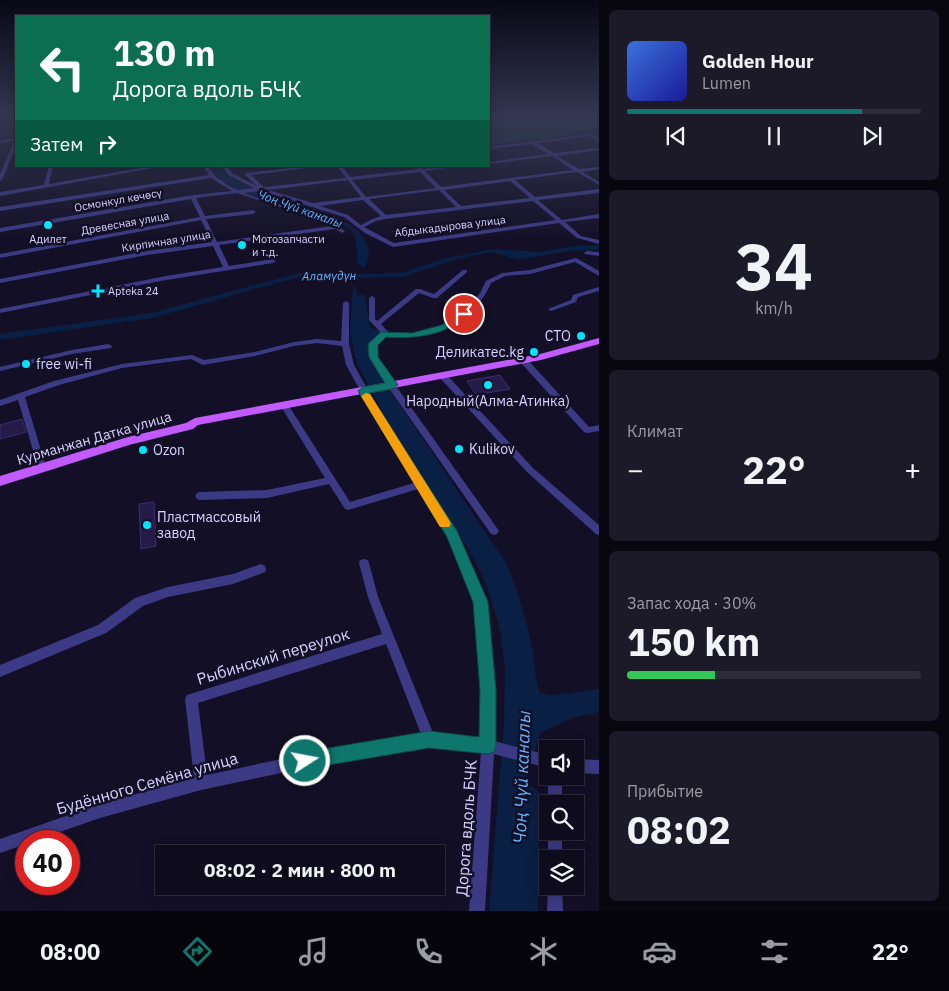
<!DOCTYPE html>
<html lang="ru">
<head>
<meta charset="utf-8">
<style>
	:root { --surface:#0e0b1c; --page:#1c1929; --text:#f1f3f6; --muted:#9b9ba3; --line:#2e2b3b; --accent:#0f766e }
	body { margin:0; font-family:"IBM Plex Sans",sans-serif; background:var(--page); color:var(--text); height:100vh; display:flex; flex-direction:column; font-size:19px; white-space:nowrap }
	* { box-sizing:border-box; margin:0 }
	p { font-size:16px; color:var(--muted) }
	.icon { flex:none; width:28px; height:28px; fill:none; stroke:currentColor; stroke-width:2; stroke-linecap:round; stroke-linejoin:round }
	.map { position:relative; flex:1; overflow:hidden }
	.sheet { display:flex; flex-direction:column; gap:10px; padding:10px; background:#08060f; width:350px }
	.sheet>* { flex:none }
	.banner { position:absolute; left:15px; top:15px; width:475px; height:152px; border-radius:0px; box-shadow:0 2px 12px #0003,0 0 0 1px var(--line); background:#0b6e4f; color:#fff; overflow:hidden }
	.buttons { position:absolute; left:539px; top:740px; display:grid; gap:10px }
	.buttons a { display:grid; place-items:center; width:45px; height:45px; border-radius:0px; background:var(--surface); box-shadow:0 2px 12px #0003,0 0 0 1px var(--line); font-size:25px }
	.speed { position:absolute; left:15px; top:830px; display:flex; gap:10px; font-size:25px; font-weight:700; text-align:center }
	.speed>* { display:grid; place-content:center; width:65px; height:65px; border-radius:50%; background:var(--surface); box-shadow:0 2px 12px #0003,0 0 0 1px var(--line); line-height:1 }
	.speed .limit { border:8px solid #d22; background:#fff; color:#111 }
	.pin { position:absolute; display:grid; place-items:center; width:42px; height:42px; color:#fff; margin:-21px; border:2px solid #fff; border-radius:50%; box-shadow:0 1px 5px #0007 }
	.me { position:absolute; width:55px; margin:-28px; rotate:79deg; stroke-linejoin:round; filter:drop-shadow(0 0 4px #0008) }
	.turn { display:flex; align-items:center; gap:18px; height:105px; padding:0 15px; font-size:22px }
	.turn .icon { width:65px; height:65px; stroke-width:2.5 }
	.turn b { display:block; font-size:35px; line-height:42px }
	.then { display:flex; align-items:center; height:48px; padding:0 15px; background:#0003; gap:10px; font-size:19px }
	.big { font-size:38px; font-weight:800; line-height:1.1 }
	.sheet .card { flex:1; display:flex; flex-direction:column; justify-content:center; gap:8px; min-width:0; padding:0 18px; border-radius:8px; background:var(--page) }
	.sheet .dial { align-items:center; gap:0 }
	.dial b { font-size:65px; line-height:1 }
	.song { display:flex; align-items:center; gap:15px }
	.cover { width:60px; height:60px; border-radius:8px; background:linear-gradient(135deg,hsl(220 70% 55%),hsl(240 70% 35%)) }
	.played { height:5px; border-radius:2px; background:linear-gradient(90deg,var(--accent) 80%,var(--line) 80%) }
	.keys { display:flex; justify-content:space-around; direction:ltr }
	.heat { display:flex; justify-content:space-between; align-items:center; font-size:28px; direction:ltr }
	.charge { height:8px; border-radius:4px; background:linear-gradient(90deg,#34c759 30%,var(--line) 0) }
	.trip { position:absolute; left:155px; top:845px; width:290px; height:50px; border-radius:0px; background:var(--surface); box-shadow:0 2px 12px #0003,0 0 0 1px var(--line); font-weight:800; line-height:50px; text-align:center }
	.tabs { display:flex; height:80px; justify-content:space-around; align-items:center; background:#06040b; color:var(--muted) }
	.tabs .icon { width:35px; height:35px }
	.tabs .active { color:var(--accent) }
	.tabs b { font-size:22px; color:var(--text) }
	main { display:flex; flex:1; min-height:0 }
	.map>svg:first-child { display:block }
	.green { fill:#12302f }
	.water { fill:#0a1f44 }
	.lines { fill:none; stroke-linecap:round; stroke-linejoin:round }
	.canal { fill:#0a1f44; fill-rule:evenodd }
	.river { fill:#0a1f44; fill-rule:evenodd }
	.building { fill:#241b47; stroke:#3b2d73 }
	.minor { fill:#3d3a85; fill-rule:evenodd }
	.major { fill:#c25bff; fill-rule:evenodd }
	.route { fill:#0f766e; stroke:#0a4d48 }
	.slow { fill:#f59e0b }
	.poi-dot { fill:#00e5ff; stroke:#130f26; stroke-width:2 }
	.labels { text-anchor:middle; stroke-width:5; stroke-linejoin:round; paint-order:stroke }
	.far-street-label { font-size:11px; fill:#d9d4ff; stroke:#130f26 }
	.far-poi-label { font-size:11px; fill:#d9d4ff; stroke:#130f26; text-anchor:start }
	.far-water-label { font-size:12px; font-style:italic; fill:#62b6ff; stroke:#130f26 }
	.poi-label { font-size:14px; fill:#d9d4ff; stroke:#130f26; text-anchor:start }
	.street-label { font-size:14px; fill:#d9d4ff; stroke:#130f26 }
	.near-street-label { font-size:16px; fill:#d9d4ff; stroke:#130f26 }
	.near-water-label { font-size:18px; font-style:italic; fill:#62b6ff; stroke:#130f26 }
</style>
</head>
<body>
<main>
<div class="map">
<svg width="599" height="911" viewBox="0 0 599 911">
	<rect width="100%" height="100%" fill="#130f26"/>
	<path class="green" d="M489,115H599V128L580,131L564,136L489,145Z"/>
	<g class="water">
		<path d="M210,166H218C239,203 398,206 364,269L362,266L358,265L355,234C318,201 232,206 210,166Z"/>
		<path d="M599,245V250L569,251L519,260L492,252L457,259L404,277H364L365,275L405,272L442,259L492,249L541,252L573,246Z"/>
		<path d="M353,286H356L357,295H365L370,327L381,332L371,342L380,375L506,563C518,590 526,618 532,647C535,663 534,678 540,693L555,695L599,689V712L572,718L540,733L535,752L521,748L523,779L539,792L538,911H489L504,724L505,667L500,630L488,589L474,558L391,429L357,364L350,331Z"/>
	</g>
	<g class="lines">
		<path class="canal" d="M525,749L529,750L530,754L528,788L527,792L523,793L519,792L518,788L520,754L521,750Z"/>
		<path class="river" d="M299,273L379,274L383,276L379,278L299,277L152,318L0,340V334L151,313Z"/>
	</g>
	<g class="building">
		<path d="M500,375L510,389L476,395L467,381Z"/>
		<path d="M22,419L26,432L0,439V425Z"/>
		<path d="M154,502L156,546L141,549L139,504Z"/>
	</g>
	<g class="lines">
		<g class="minor">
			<path d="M591,134L599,138V141L590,136L537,143L554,153L599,148V150L557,156L579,169L599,167V169L583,172L599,182V185L577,172L515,180L535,197L599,189V193L538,200L562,220L599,214V218L565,222L581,236L599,240V244L577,238L559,223L393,247L365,233L344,217L261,191L244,193C276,206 318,208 345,231L342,233L335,229L219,245L229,266L273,259L276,261L273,263L166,280L0,313V309L166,276L223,267L213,246L147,255L0,283V279L147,251L212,242L201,220L0,258V254L200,217L191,199L0,232V228L193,195L232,191L211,178L0,211V207L209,175L203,166H208L216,177L231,187L238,190L254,188L228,175L222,166H227L232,173L257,186L245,175V173L307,166H325L251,175L264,187L346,178L337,166H342L350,177L418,169L417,168L419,167L423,169L446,166H462L425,171L441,187L573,170L552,156L489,164V162L548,154L532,144L489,149V147ZM420,172L436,188L366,197L352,180ZM348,180L361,197L313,203L268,190ZM510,181L530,198L461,206L444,190ZM439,190L456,207L386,215L369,199ZM237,193L308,216L331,226L217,242L206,219L253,214L256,212L253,210L205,216L196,198ZM363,200L381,216L372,219L361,225L348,215L320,206ZM533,201L556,220L394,243L364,227L376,221L385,219Z"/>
			<path d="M16,138V146L2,180L0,181V174L14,141L0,143V141Z"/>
			<path d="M49,166H53L49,184L152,166H164L0,196V192L44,185Z"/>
			<path d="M587,251L599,252V256L585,254L584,253Z"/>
			<path d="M576,258L599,271V276L575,262L530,274L505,276L491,283C473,325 430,342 386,336L377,345V357L383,368L497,528L499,531L497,534L494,535L491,534L377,371L369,357V344L381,333L369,320V298L372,296L375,298V319L377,321L416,289H420L434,294L463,270H467V272L437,298H433L419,293L381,324L389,333L402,334H412L433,329L455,318L466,310L480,293L486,281L502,273L530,270Z"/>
			<path d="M599,287V291L578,297L576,302L551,311L548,309L571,300L573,295Z"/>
			<path d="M346,301L349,303V344L354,365L401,449L455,532L485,602L494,690V741L548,755V768L494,754L485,911H469L481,752L429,745L323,764L201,790L100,818L34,841H26V844L0,853V839L100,804L194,778L185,699L187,695L382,634L368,597L359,563L360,560L364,559L368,560L369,563L378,597L433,733L482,739V690L475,602L448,537L418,489L348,510L345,509L329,484L267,498L200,500L197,499L195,496L197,493L200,492L267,490L325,478L280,405L284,402L287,403L350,502L414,483L395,453L346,365L342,346L317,343L294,346L255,356L203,365L191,359L122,368L59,385L25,397L46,467L45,469H39L38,467L18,400L0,406V400L54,381L122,364L192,355L204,360L255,352L294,342L317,339L341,341L343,303ZM386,644L421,734L323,750L207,775L198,703Z"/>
			<path d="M108,344L112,346L111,348L72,354L0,371V367L72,350Z"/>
			<path d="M521,359H527L589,427L599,425V431L587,433L584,432L521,363Z"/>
			<path d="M440,374H446L533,468L599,525V535L596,534L527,472L440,378L439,376Z"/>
			<path d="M261,564L265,566L266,569L265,572L233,584L168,597L143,606L106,633L0,677V665L98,625L135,598L168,587L233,574Z"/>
			<path d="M575,759L599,760V774L575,773Z"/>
			<rect x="548" y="776" width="14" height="28"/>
			<rect x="548" y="831" width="14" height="28"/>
			<path d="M548,886H562L563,911H547Z"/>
		</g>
		<path class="major" d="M599,338V344L541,360L198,425L193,429L129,445L0,486V476L128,437L186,423L195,418L540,354Z"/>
	</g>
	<linearGradient id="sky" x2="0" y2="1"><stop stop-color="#0a0815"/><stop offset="0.48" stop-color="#333752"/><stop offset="1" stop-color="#333752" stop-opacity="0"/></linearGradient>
	<rect width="599" height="242" fill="url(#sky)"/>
	<path class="route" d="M461,312L468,314C447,336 414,339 386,337L378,345V357L398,385L392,389L369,393L457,531L488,602L496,690V746L494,752L488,754L429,748L305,769L299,767L297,761L299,755L305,752L429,731L479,737L480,690L473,602L447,537L358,391L363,387L385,383L369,357L368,344L381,332L412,333L442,325Z"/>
	<path class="slow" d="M366,393L370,394L449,520L451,524L449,527H440L361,396Z"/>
	<g class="poi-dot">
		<circle cx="48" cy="225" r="5"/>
		<circle cx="242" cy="245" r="5"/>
		<path d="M95.5 283.5h5v5h5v5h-5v5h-5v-5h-5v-5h5z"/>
		<circle cx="581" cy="336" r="5"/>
		<circle cx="534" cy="352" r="5"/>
		<circle cx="26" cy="364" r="5"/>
		<circle cx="488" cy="385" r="5"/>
		<circle cx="459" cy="449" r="5"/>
		<circle cx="143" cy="450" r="5"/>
		<circle cx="147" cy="525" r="5"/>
	</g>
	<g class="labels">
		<g class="far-street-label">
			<text transform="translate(118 200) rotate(-10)" y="4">Осмонкул көчөсү</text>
			<text transform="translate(125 223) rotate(-10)" y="4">Древесная улица</text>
			<text transform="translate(450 226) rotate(-7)" y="4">Абдыкадырова улица</text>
			<text transform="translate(166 241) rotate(-9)" y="4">Кирпичная улица</text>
		</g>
		<g class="far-poi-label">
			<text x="48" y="243" text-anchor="middle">Адилет</text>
			<text x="252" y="243">Мотозапчасти<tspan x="252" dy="13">и т.д.</tspan></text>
			<text x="108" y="295">Apteka 24</text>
		</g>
		<g class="far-water-label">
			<text transform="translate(300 209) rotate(20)" y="4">Чоң Чүй каналы</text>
			<text transform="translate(329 276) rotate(-1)" y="4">Аламүдүн</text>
		</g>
		<g class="poi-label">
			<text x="571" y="341" text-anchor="end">СТО</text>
			<text x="524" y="357" text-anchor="end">Деликатес.kg</text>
			<text x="36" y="369">free wi-fi</text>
			<text x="488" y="406" text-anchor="middle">Народный(Алма-Атинка)</text>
			<text x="469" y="454">Kulikov</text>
			<text x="153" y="455">Ozon</text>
			<text x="157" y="522">Пластмассовый<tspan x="157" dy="16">завод</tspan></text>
		</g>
		<g class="street-label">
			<text transform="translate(94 438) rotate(-16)" y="5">Курманжан Датка улица</text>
		</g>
		<g class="near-street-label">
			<text transform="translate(273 656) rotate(-17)" y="6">Рыбинский переулок</text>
			<text transform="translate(147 783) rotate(-16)" y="6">Будённого Семёна улица</text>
			<text transform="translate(466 828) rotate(-86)" y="6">Дорога вдоль БЧК</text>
		</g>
		<g class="near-water-label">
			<text transform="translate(522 777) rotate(-88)" y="6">Чоң Чүй каналы</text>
		</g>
	</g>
</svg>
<div class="buttons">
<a><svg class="icon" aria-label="sound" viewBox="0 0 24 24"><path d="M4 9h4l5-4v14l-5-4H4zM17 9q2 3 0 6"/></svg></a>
<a><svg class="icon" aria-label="search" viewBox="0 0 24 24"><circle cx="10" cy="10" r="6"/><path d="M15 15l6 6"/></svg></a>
<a><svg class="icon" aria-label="layers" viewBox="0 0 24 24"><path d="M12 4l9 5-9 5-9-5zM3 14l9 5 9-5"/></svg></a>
</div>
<div class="speed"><div class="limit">40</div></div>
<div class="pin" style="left:464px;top:314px;background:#d93025"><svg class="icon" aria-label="arrive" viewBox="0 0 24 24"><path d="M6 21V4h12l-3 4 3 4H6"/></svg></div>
<svg class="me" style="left:305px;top:761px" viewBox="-20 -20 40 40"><circle r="17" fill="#0f766e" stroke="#fff" stroke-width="3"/><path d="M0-11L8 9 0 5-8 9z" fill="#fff"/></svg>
<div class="trip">08:02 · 2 мин · 800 m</div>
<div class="banner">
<div class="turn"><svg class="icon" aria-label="left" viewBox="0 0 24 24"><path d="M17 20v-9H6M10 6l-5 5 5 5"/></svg><div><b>130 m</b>Дорога вдоль БЧК</div></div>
<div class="then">Затем<svg class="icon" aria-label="right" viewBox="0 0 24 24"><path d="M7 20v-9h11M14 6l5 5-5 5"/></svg></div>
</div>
</div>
<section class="sheet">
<div class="card">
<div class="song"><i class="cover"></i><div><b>Golden Hour</b><p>Lumen</p></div></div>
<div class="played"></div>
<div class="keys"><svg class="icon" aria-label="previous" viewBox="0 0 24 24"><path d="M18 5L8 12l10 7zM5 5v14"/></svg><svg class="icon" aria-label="pause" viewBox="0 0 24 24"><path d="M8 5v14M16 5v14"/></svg><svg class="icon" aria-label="next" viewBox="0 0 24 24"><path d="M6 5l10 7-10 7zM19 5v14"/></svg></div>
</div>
<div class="card dial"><b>34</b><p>km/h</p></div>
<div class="card"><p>Климат</p>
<div class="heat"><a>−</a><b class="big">22°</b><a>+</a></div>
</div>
<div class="card"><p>Запас хода · 30%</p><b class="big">150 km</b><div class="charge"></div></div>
<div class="card"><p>Прибытие</p><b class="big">08:02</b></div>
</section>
</main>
<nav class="tabs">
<b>08:00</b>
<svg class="icon active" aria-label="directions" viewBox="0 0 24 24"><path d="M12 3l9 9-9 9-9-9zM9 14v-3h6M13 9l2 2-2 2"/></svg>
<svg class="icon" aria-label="music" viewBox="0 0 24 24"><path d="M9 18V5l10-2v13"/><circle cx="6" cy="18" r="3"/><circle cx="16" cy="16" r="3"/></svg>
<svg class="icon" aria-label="phone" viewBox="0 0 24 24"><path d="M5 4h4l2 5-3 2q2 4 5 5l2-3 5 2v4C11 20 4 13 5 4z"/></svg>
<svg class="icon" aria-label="climate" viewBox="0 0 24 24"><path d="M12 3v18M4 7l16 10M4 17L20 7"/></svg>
<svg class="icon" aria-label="car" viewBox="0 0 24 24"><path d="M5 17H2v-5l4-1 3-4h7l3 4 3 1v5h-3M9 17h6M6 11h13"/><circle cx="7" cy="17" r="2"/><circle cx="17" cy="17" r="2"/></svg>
<svg class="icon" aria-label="filters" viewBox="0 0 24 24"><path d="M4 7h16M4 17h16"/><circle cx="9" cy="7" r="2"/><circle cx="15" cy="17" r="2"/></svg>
<b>22°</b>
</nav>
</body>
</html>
